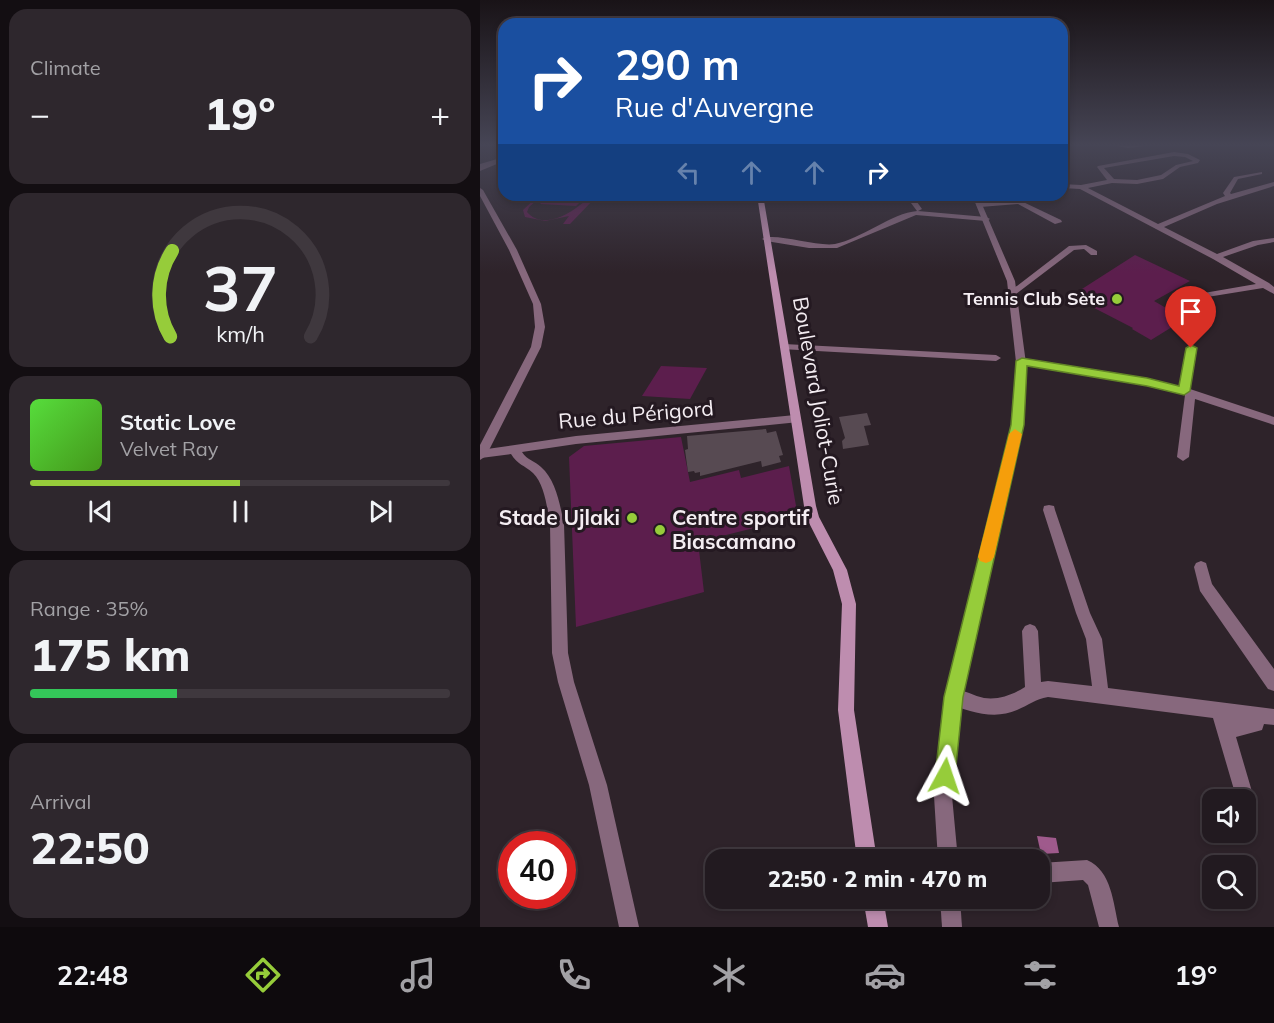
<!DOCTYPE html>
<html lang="en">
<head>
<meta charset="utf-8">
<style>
	:root { --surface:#221a20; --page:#2e272d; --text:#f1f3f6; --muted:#a2a1a5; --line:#3f383e; --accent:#96cc3a }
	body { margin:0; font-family:Mulish,sans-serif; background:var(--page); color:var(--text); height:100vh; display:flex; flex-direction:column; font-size:22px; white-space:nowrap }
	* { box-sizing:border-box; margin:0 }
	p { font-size:20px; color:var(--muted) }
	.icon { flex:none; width:33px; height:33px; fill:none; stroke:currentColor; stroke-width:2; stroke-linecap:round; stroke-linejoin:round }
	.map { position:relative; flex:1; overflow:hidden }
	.sheet { display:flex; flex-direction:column; gap:9px; padding:9px; background:#130e12; width:480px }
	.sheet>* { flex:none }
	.hud { position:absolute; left:18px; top:18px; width:570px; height:183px; border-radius:18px; box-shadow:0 3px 9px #0003,0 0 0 2px var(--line); background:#1a4fa0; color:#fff; overflow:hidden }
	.buttons { position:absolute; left:722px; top:789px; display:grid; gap:12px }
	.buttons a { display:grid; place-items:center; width:54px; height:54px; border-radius:12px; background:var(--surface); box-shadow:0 3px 9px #0003,0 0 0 2px var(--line); font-size:30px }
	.speed { position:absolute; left:18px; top:831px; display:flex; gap:12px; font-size:30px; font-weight:700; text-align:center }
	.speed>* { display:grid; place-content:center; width:78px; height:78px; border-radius:50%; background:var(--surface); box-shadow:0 3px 9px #0003,0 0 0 2px var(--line); line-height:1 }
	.speed .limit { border:9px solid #d22; background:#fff; color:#111 }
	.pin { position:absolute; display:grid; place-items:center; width:51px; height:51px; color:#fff; margin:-62px -26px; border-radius:50% 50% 50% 0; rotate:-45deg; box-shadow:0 0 6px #0007 }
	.pin .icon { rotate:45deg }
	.me { position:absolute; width:66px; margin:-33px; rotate:5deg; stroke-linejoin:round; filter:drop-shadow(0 0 4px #0008) }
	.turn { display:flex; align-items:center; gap:21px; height:126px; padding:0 18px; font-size:27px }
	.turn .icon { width:78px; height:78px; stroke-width:2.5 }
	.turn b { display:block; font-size:42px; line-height:51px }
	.lanes { display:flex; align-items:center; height:57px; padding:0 18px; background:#0003; justify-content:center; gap:30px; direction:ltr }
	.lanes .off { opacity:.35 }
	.big { font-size:45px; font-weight:800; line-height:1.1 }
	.sheet .widget { flex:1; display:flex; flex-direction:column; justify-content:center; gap:9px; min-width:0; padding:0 21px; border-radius:18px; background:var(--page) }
	.sheet .dial { align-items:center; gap:0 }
	.dial svg { height:156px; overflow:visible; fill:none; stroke:var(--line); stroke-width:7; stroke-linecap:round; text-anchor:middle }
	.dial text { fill:var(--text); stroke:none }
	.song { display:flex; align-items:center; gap:18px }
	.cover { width:72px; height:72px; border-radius:9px; background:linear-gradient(135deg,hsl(110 70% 55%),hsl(100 70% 35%)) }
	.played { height:6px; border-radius:3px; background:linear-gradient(90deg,var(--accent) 50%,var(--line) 50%) }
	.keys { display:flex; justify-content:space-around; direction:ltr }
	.heat { display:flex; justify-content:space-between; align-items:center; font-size:33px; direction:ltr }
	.charge { height:9px; border-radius:4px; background:linear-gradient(90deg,#34c759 35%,var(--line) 0) }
	.trip { position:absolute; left:225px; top:849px; width:345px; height:60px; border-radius:18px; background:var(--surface); box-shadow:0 3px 9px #0003,0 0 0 2px var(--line); font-weight:800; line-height:60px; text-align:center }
	.tabs { display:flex; height:96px; justify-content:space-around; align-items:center; background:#0e0a0d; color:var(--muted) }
	.tabs .icon { width:42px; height:42px }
	.tabs .active { color:var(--accent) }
	.tabs b { font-size:27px; color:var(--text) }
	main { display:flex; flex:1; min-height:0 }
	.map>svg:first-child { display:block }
	.green { fill:#5c1e4d }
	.water { fill:#9f5a8c }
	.building { fill:#574a52 }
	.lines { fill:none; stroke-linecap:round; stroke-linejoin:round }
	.minor { fill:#87687d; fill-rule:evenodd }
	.tertiary { fill:#87687d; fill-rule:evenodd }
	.secondary { fill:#be8daf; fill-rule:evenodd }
	.route { fill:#96cc3a; stroke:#628526; stroke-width:1.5 }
	.slow { fill:#f59e0b }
	.poi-dot { fill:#96cc3a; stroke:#241921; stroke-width:2 }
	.labels { text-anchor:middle; stroke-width:6; stroke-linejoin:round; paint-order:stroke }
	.far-poi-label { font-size:18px; font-weight:bold; fill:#f4edf2; stroke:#241921; text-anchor:end }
	.street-label { font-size:21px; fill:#f4edf2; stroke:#241921 }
	.poi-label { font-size:21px; font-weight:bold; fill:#f4edf2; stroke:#241921; text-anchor:end }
</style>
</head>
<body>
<main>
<section class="sheet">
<div class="widget"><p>Climate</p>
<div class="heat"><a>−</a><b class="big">19°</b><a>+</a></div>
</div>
<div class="widget dial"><svg viewBox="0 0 100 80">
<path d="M14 69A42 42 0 1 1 86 69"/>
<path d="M14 69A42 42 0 0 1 15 25" stroke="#96cc3a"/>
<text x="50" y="56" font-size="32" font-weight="700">37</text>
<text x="50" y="72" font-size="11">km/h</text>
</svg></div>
<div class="widget">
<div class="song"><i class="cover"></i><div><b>Static Love</b><p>Velvet Ray</p></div></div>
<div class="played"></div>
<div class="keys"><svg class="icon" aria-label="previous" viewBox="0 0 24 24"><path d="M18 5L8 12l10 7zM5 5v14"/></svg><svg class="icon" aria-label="pause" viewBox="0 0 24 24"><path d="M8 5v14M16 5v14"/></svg><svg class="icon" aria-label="next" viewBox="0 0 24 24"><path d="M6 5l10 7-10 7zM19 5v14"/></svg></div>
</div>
<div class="widget"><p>Range · 35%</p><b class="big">175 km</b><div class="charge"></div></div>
<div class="widget"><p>Arrival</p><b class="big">22:50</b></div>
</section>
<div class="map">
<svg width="794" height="927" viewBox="0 0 794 927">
	<rect width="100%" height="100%" fill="#2e232a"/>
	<g class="green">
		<path d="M59,195H63L49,207L47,212C65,233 98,209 111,195H118L90,224H83L89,216L65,221L45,217L43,210Z"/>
		<path d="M69,196L104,197H105L96,206L60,204Z"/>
		<path d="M655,255L710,281L674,301L705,319L671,340L652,329L653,328L591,296Z"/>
		<path d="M181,366L227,368L210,399L162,396Z"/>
		<path d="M201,437L210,482L259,470L261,478L309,466L318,517L218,542L224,592L96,627L89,457L104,446Z"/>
	</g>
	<path class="water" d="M557,836L576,838L579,853L561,854Z"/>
	<g class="building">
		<path d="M387,413L391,425L384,426L389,445L363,449L362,441L365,438L359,417Z"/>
		<path d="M286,429L287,433L296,431L303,455L299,456L301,462L282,467L281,461L220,476V472L215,473L214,471L208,472L205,450L208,449L207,436Z"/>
	</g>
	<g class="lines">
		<g class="minor">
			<path d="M694,152L708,154L720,160L718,163L700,167L683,179L657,184L632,183L608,188L678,224L745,196L743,193L754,177L782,172V174L758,179L750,193L751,194L794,182V186L737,204L684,227L737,254L773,241L794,238V242L778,245L743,257L789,283L794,287V294L783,288L715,299L714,297L718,294L776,284L733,259L600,189L582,188V184L601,185L627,180L617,167L618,166ZM694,156L705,157L713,161L696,165L681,175L657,180L634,179L624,168Z"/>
			<path d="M24,157V161L0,171V164Z"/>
			<path d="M425,195H432L442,209L438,211L506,217L510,219L506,221L436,215L357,248H329L286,241L282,239C294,232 336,247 355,244C381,239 412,213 437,211Z"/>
			<path d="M539,200L581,220L582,222L575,224L538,204L500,207L496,205L500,203Z"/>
			<path d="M606,245L617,251V255H611L604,249L594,250L536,294L529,292L589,246Z"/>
			<path d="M304,344L516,355L521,358L516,361L301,349V345Z"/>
			<path d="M711,345L716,348L710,389L794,417V425L715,399L709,457L703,461L697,457L705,395L687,389L542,364L537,361L542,358L700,386L706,348Z"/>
			<path d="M315,415L319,416L321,419L319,422L96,444L42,452C47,460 55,461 61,467C76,480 80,505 84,524L88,653L94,682L127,785L159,927H139L109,785L78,682L72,653L70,524C67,508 65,485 53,473C44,465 38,465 31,454L1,458L0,450L96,436Z"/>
			<path d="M569,505L574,506L575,510L610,613L622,639L628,688L794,709V725L784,724L782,730L756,737L773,795L770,801L765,804V800H757L733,718L568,697C555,699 549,705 537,710C515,720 489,712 467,703L465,697L467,691C479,686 492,696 504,698C519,700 532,695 545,687L542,631L545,626L550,624L555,626L558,631L561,682L568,681L612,686L606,639L596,613L563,510L564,506Z"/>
			<path d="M721,561L726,563L732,584L794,669V691L788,689L720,591L714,567L716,563Z"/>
			<path d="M607,860C632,871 633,903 639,927H619L608,885L603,880L560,883V863Z"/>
		</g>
		<g class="tertiary">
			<path d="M625,144H682L648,148Z"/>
			<path d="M0,188L3,190L37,250L61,304L65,327L61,347L6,456L0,460V445L51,347L55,327L53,304L29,250L0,196Z"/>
			<path d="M492,195H498L535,281L547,371L543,425L481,697L472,796L478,860H458L454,796L465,697L531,425L537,371L527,281Z"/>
			<path d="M460,898H480L482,927H462Z"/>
		</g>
		<g class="secondary">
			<path d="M277,195H283L336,506L339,517L367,570L376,604L374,710L397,860H377L358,710L362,604L353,570L326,517L324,506Z"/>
			<path d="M383,898H403L408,927H388Z"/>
		</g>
	</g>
	<linearGradient id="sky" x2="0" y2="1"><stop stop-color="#191317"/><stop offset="0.53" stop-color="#464555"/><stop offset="1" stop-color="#464555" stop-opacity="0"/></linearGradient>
	<rect width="794" height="273" fill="url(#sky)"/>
	<path class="route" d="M711,345L717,348L710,391L704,395L667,386L547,366L544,425L483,697L475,776L472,783L465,786L458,783L455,776L464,697L531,425L536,361L542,358L667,378L699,386L706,348Z"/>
	<path class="slow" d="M535,429L542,434L514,557L511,561L506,563L500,561L498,557L529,434Z"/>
	<g class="poi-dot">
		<circle cx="637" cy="299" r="6"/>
		<circle cx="152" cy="518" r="6"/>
		<circle cx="180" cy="530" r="6"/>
	</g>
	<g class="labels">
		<g class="far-poi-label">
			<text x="625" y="305">Tennis Club Sète</text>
		</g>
		<g class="street-label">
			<text transform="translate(338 401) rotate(80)" y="7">Boulevard Joliot-Curie</text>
			<text transform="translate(156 415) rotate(-5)" y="7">Rue du Périgord</text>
		</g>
		<g class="poi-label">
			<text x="140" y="525">Stade Ujlaki</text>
			<text x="192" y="525" text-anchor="start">Centre sportif<tspan x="192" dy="24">Biascamano</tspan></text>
		</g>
	</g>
</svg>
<div class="buttons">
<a><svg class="icon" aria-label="sound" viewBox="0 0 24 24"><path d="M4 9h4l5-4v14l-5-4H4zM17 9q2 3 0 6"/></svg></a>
<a><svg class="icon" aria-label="search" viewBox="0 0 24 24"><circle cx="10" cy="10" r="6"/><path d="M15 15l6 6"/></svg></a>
</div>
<div class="speed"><div class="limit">40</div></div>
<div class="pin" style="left:711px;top:348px;background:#d93025"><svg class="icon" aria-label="arrive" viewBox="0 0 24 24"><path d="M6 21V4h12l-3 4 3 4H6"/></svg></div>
<svg class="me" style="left:465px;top:776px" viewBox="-20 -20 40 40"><path d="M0-17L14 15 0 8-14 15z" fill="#96cc3a" stroke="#fff" stroke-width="4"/></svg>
<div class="trip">22:50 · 2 min · 470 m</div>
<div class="hud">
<div class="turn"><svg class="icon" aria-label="right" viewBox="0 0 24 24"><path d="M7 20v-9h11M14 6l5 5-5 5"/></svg><div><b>290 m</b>Rue d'Auvergne</div></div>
<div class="lanes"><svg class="icon off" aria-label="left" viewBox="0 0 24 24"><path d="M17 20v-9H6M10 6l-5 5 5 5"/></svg><svg class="icon off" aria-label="ahead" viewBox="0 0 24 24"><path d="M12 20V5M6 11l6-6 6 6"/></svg><svg class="icon off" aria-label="ahead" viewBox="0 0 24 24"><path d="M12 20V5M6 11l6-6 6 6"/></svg><svg class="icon" aria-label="right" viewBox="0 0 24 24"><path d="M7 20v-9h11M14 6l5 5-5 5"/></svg></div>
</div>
</div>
</main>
<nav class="tabs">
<b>22:48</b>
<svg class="icon active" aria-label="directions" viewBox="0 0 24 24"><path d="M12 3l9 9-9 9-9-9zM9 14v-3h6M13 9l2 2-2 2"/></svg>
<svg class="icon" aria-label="music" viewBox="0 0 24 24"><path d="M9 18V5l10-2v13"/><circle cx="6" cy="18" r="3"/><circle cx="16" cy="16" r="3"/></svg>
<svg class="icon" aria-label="phone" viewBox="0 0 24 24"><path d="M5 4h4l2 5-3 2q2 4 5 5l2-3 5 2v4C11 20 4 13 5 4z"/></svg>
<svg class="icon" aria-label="climate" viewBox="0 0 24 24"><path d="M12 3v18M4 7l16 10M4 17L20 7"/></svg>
<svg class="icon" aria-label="car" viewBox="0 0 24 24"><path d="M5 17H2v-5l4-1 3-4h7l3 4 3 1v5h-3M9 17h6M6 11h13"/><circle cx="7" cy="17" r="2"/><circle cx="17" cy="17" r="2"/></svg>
<svg class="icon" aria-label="filters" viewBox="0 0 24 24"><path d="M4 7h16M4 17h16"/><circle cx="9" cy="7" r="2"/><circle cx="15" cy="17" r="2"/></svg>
<b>19°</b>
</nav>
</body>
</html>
